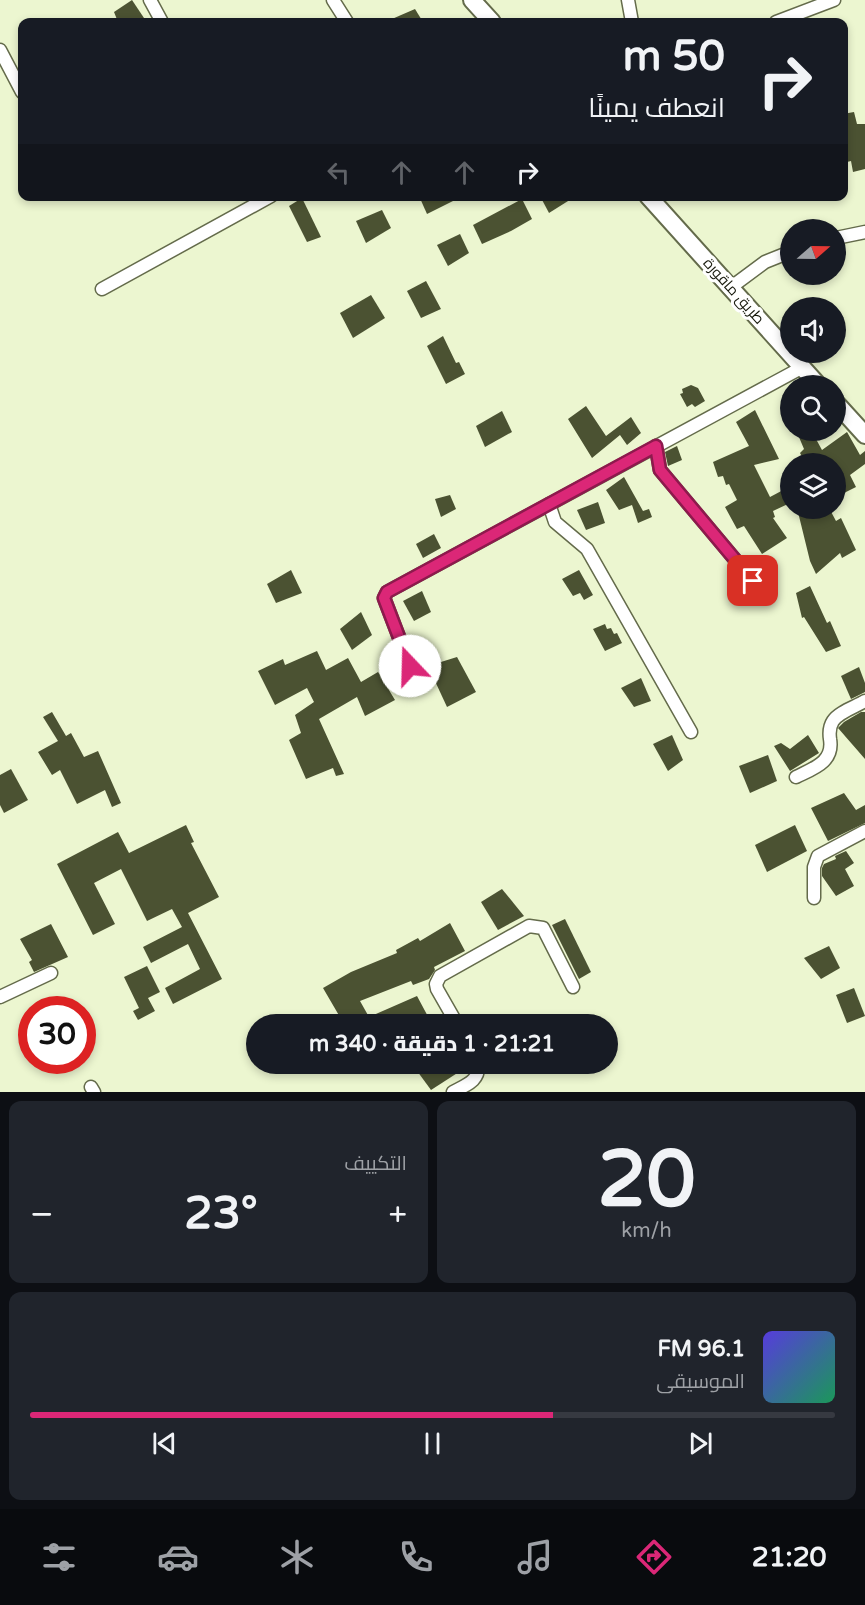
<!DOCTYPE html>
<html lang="ar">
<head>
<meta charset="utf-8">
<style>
	:root { --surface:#171b24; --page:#20242c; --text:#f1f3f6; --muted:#9ea1a6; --line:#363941; --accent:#db2777 }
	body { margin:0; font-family:"Varela Round",Cairo,sans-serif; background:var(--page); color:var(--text); direction:rtl; height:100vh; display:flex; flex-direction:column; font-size:22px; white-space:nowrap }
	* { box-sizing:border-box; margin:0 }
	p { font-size:20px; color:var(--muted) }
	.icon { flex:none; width:33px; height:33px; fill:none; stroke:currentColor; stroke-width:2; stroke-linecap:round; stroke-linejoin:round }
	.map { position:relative; height:1092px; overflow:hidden; direction:ltr }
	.drawer { display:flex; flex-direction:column; gap:9px; padding:9px; background:#0d0f14; flex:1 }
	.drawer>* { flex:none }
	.banner { position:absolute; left:18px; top:18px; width:830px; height:183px; border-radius:12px; box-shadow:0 3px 9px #0003; direction:rtl; background:#171b24; color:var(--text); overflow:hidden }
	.needle { width:39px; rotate:70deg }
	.fabs { position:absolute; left:780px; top:219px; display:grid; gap:12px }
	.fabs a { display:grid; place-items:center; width:66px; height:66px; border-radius:50%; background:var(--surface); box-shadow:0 3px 9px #0003; font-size:30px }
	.speed { position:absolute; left:18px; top:996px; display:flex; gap:12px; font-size:30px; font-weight:700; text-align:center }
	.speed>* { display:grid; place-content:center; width:78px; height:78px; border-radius:50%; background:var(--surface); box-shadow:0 3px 9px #0003; line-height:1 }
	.speed .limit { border:9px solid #d22; background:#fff; color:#111 }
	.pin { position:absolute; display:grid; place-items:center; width:51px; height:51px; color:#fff; margin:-26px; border-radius:12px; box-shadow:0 3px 9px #0006 }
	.me { position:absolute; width:66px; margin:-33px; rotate:339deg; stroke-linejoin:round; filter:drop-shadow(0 0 4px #0008) }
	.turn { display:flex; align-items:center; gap:21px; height:126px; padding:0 24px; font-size:27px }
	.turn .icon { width:78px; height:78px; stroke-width:2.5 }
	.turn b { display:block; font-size:42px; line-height:51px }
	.lanes { display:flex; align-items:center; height:57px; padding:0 24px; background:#0003; justify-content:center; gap:30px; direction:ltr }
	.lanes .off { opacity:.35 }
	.big { font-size:45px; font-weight:800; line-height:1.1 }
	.drawer .card { flex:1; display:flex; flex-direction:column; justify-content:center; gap:9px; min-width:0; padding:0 21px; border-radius:12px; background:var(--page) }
	.drawer .dial { align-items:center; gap:0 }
	.dial b { font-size:78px; line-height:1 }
	.song { display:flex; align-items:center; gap:18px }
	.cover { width:72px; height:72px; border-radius:9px; background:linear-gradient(135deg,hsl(250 70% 55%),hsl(150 70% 35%)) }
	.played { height:6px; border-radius:3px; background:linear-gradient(90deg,var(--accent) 65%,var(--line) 65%) }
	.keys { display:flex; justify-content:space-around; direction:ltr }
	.heat { display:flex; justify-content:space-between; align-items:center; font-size:33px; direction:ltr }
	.drawer .tiles { flex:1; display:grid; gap:9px; grid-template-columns:1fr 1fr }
	.card:last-child { grid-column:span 2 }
	.trip { position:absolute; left:246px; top:1014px; width:372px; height:60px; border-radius:30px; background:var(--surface); box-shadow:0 3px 9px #0003; font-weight:800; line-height:60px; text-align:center; direction:rtl }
	.tabs { display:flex; height:96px; justify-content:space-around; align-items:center; background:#090b0e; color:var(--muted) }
	.tabs .icon { width:42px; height:42px }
	.tabs .on { color:var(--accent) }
	.tabs b { font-size:27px; color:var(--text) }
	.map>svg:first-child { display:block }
	.building { fill:#4b5232 }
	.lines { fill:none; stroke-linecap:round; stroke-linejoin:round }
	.street-casing { stroke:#646b4b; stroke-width:15 }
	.secondary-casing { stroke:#646b4b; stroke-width:20 }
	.street { stroke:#fff; stroke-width:12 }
	.secondary { stroke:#fff; stroke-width:16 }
	.route-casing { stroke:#8e194d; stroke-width:15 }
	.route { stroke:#db2777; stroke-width:10 }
	.labels { text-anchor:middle; stroke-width:6; stroke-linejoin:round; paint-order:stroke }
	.street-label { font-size:15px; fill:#16180b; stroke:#fff }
</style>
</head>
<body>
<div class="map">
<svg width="865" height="1092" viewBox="0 0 865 1092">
	<rect width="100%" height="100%" fill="#ecf6d0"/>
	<g class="building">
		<path d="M132,0L144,18L138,22H118L114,12Z"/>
		<path d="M415,9L423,22H385Z"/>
		<path d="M854,112L857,124H865V169L853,172L851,161L843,163V114Z"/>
		<path d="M419,196H463L427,214Z"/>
		<path d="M540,196H576L549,213Z"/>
		<path d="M302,198L321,237L307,242L289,206Z"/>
		<path d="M522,199L532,219L511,231L482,244L473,225Z"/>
		<path d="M382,210L391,228L366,243L356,221Z"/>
		<path d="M460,234L469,253L448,266L437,245Z"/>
		<path d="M426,281L441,309L421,318L407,291Z"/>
		<path d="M371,295L385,318L353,338L340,313Z"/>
		<path d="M443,336L456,363L459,362L465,374L446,384L427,346Z"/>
		<path d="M691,385L698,388L705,401L695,407L692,404L687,407L680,394L683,393L682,389Z"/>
		<path d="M586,406L606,436L631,417L641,433L627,445L620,435L592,458L568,419Z"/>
		<path d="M755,410L779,459L754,465L770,497L787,488L790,500V503L773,511L775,517L773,518L787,538L762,554L744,526L737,529L725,507L737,500L729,484L726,485L723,476L718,477L713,462L749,446L736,422Z"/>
		<path d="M502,411L512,432L485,447L476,426Z"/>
		<path d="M796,430H811L822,450L847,432L860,455L865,451V464L850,475L856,487L836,497V478L841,476L836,464H806L800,453L804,449Z"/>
		<path d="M677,446L682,460L668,466L665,452Z"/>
		<path d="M624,477L643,511L649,509L652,517L638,523L632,505L619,510L606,490Z"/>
		<path d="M450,495L456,509L441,517L435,499Z"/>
		<path d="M598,502L605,523L586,530L577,510Z"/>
		<path d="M797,508H829L836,521L841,518L856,550L842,558L840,553L816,574L810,561Z"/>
		<path d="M434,534L441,548L423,558L416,544Z"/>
		<path d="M291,570L302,593L276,603L267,584Z"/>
		<path d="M579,570L593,595L584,600L580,593L573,596L562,579Z"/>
		<path d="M810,586L827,623L830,621L841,646L826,652L804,617L802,618L796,593Z"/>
		<path d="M422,591L431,612L414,621L403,601Z"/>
		<path d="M361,612L372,635L352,650L340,629Z"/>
		<path d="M605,624L607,629L611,628L614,634L617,633L622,643L605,651L593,629Z"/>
		<path d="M317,651L326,670L348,658L361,682L378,672L395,700L365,716L357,697L319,719L344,774L336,776L333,768L306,779L289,740L301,733L295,715L314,702L307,688L275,705L258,671L283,659L285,665Z"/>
		<path d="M457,657L476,692L447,707L428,666Z"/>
		<path d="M859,667L865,683V692L851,699L841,676Z"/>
		<path d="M641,678L651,701L634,707L621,688Z"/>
		<path d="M52,712L66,736L71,733L84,757L98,751L121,803L112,807L105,790L77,804L60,770L52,775L38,752L58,741L43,717Z"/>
		<path d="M861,712H865V759L838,728L844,722Z"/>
		<path d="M672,735L683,760L668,771L653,744Z"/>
		<path d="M808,735L819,753L790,771L774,746L781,743L790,749Z"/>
		<path d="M768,755L777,781L750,793L739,766Z"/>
		<path d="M11,769L28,800L4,813L0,805V775Z"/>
		<path d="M844,793L856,810L865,805V823L828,841L811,808Z"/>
		<path d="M186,825L194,842L191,843L219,897L188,913L222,979L173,1004L165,988L200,969L188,944L151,963L143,947L182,927L172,909L147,921L121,869L94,883L115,924L93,935L57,864L118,832L129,853Z"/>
		<path d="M795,825L807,851L767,872L755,845Z"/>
		<path d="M846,851L854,863L845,869L854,886L836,896L822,876V868L824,864L836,859L835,856Z"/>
		<path d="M502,889L524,916L498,930L481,902Z"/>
		<path d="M565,919L591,972L579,979L552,925Z"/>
		<path d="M450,923L465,951L434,967L435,970L429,979L413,985L411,981L360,1001L369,1017L417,996L432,1024H344L323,988L351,972L397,953L396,950L418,938L420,941Z"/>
		<path d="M51,924L68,957L34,972L29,962L32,960L20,939Z"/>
		<path d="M829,946L840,968L821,979L804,958Z"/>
		<path d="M147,966L160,992L148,998L155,1011L138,1020L133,1011L139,1008L124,977Z"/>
		<path d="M854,988L865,1016L847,1023L836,995Z"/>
		<path d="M412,1064H459L462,1070L431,1090Z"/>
	</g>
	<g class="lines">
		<g class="street-casing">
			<g id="street">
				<path d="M150,0L162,22"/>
				<path d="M333,0L347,22"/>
				<path d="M628,0L632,22"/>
				<path d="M776,22L834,0"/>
				<path d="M0,50L22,92"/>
				<path d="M836,238L865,232"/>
				<path d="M730,288L765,262L790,252"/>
				<path d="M102,289L271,196"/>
				<path d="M656,446L660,470L753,581"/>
				<path d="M549,504L555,522L587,549L691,732"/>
				<path d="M410,666L384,598L387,592L803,367"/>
				<path d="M796,777C814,768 834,762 830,739C829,732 829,727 833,721C839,712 855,707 865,701"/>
				<path d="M814,898V867L818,856L865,831"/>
				<path d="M0,997L51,973"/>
				<path d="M457,1024L437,989L436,984L440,976L529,926L543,928L573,987"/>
				<path d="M91,1087L94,1092"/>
				<path d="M453,1092C466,1085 480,1081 478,1064"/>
			</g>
		</g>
		<g class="secondary-casing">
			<g id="secondary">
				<path d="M472,0L492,22"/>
				<path d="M648,196L819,386"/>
				<path d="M836,403L865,435"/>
			</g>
		</g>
		<use href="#street" class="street"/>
		<use href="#secondary" class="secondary"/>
	</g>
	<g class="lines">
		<g class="route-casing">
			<path id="route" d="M410,666L384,598L387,592L656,446L660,470L753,581"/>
		</g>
		<use href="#route" class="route"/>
	</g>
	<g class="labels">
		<g class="street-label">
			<text transform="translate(734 291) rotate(48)" y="5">طريق ماقورة</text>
		</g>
	</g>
</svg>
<div class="fabs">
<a><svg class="needle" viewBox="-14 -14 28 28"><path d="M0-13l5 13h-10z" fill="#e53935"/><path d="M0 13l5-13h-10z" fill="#9ea1a6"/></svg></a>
<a><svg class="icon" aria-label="sound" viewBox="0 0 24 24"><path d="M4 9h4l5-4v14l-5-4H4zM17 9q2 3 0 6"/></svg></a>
<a><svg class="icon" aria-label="search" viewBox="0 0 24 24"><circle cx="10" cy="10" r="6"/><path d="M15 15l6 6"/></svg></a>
<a><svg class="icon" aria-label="layers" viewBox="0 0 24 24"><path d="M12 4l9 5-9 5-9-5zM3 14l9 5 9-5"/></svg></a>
</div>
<div class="speed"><div class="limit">30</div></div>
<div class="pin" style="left:753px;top:581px;background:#d93025"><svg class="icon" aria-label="arrive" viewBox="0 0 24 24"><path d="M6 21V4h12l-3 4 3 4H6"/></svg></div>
<svg class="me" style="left:410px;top:666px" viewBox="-20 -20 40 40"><circle r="19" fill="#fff"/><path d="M0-13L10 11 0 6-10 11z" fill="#db2777"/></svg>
<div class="trip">21:21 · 1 دقيقة · 340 m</div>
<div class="banner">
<div class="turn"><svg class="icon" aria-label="right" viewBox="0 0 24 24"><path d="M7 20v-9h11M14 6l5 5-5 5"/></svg><div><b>50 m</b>انعطف يمينًا</div></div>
<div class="lanes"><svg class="icon off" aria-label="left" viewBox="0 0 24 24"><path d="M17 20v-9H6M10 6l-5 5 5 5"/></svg><svg class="icon off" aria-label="ahead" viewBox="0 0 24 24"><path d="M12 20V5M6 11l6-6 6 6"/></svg><svg class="icon off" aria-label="ahead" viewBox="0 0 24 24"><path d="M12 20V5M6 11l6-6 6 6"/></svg><svg class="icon" aria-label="right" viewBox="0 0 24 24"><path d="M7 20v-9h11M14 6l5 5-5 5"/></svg></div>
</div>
</div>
<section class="drawer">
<div class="tiles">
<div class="card dial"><b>20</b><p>km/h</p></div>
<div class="card"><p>التكييف</p>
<div class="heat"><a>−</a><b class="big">23°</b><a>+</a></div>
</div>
<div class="card">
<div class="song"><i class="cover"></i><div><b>96.1 FM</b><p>الموسيقى</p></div></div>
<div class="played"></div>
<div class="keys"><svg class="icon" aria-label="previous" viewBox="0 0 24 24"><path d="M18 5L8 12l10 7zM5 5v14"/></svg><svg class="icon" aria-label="pause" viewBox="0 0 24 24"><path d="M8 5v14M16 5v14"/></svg><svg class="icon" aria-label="next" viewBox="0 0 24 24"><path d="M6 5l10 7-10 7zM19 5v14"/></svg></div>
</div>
</div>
</section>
<nav class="tabs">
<b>21:20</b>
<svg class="icon on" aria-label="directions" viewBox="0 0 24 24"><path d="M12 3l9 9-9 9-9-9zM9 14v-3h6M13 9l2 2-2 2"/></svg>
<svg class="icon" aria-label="music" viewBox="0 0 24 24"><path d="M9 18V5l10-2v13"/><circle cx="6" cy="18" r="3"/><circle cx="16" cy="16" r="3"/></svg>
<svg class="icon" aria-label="phone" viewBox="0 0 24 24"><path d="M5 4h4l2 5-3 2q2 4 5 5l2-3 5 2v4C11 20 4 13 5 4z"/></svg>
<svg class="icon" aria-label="climate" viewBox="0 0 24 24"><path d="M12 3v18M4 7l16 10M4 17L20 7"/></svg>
<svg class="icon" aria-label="car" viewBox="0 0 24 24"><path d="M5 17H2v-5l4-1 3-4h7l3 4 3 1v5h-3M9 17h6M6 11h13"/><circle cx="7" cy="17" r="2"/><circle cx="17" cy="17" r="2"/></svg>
<svg class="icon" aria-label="filters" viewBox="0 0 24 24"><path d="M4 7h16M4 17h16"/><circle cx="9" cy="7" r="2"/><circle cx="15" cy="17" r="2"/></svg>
</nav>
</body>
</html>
